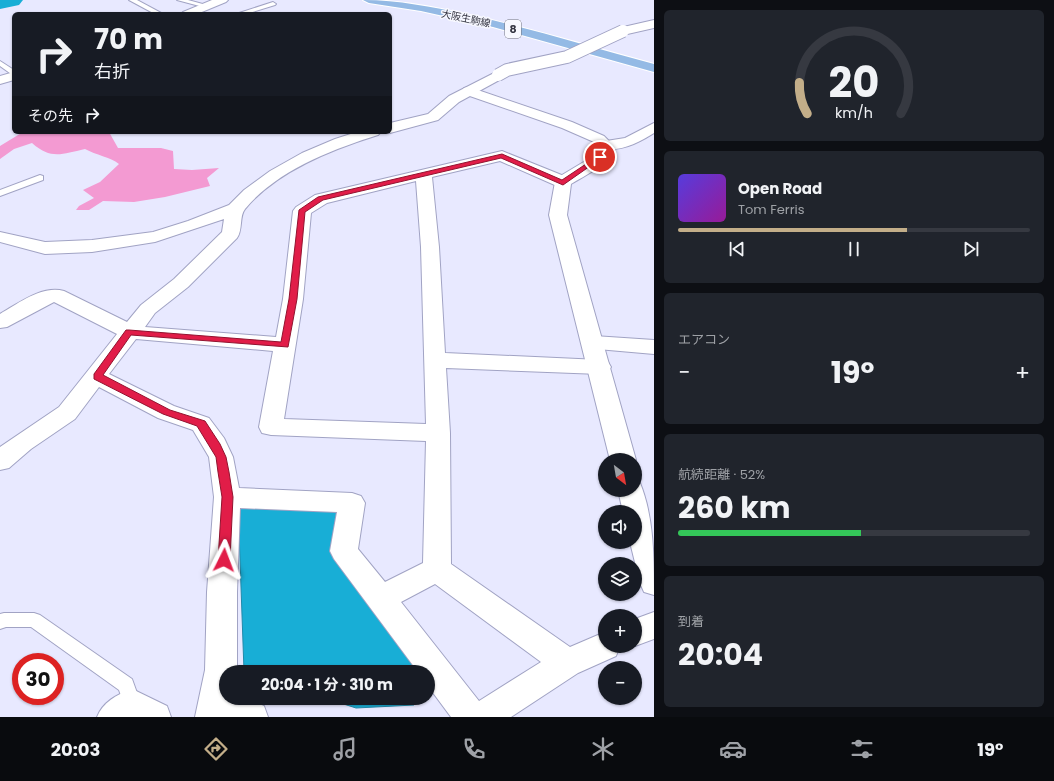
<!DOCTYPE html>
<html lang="ja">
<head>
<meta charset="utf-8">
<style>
	:root { --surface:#171b24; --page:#20242c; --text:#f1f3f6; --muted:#9ea1a6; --line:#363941; --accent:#c3ae89 }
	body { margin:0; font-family:Poppins,"Noto Sans JP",sans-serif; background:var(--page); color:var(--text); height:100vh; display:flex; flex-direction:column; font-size:15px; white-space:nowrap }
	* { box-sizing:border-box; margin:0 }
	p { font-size:13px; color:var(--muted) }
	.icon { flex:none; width:22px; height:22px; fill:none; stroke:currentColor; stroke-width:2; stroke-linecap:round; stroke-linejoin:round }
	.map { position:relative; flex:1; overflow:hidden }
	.drawer { display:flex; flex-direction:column; gap:10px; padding:10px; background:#0d0f14; width:400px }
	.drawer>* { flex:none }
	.hud { position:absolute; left:12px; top:12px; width:380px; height:122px; border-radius:6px; box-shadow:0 1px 3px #0004; background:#171b24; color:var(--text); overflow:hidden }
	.needle { width:26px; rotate:149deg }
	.buttons { position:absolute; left:598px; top:453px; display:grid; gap:8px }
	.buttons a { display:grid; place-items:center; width:44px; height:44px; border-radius:50%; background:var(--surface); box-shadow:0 1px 3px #0004; font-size:20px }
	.speed { position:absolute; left:12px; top:653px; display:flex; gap:8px; font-size:20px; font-weight:700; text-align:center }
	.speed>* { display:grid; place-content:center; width:52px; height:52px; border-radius:50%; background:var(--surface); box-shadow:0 1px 3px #0004; line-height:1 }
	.speed .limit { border:6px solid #d22; background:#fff; color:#111 }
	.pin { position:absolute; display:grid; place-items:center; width:34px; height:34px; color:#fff; margin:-17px; border:2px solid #fff; border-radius:50%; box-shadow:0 1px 4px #0007 }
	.me { position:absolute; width:44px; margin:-22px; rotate:3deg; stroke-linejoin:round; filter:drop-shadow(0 0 3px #0008) }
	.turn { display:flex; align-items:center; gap:14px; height:84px; padding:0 16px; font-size:18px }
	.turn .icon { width:52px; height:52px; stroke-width:2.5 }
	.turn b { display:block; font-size:28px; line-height:34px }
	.then { display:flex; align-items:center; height:38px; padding:0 16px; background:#0003; gap:8px; font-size:15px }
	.big { font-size:30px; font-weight:700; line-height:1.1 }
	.drawer .widget { flex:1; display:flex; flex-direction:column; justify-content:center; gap:6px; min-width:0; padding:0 14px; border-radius:6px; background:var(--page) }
	.drawer .dial { align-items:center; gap:0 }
	.dial svg { height:104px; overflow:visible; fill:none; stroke:var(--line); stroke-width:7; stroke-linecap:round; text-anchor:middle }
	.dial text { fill:var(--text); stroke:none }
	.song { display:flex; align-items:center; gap:12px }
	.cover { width:48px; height:48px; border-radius:6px; background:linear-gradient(135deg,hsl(250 70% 55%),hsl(300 70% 35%)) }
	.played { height:4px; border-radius:2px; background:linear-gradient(90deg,var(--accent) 65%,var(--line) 65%) }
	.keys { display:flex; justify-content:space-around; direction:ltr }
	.heat { display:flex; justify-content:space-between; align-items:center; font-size:22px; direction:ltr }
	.charge { height:6px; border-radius:3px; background:linear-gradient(90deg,#34c759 52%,var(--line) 0) }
	.trip { position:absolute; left:219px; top:665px; width:216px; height:40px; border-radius:20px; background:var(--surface); box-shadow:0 1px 3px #0004; font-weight:700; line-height:40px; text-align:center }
	.tabs { display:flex; height:64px; justify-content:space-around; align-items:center; background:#090b0e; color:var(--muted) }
	.tabs .icon { width:28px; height:28px }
	.tabs .current { color:var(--accent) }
	.tabs b { font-size:18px; color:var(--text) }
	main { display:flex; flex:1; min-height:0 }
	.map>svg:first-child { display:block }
	.forest { fill:#f39ad2 }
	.water { fill:#18aed6; stroke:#218aaa }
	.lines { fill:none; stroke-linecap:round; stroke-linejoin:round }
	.river { fill:#18aed6; fill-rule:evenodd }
	.service-casing { stroke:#a1a3c4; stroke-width:2 }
	.minor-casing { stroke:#a1a3c4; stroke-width:2 }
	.tertiary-casing { stroke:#a1a3c4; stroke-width:2 }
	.primary-casing { stroke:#fff; stroke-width:2 }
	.service { fill:#fff; fill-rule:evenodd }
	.minor { fill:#fff; fill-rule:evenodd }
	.tertiary { fill:#fff; fill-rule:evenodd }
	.primary { fill:#94bae5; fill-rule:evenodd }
	.minor-bridge-casing { stroke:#a1a3c4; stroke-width:14; stroke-linecap:butt }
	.minor-bridge { stroke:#fff; stroke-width:12 }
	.route { fill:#e11d48; stroke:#92132f }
	.labels { text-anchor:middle; stroke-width:3; stroke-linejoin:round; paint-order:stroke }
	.far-street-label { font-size:10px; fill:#353643; stroke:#f7f8ff }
	.shield { fill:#f7f8ff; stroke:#6f707b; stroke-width:1 }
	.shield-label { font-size:11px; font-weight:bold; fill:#353643 }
</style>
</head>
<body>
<main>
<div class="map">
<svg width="654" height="717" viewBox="0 0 654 717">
	<rect width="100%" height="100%" fill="#e8e9ff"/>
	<path class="forest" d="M23,132H109L118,148H161L173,151L174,169L192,170L219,168L207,178L210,186L165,197L134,202L103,201L89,210H76L79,206L94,198L83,190L100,182L119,164C110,157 96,155 85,149C62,154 51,160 32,143L14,149L0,159V146Z"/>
	<g class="water">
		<path d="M238,503L341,509L335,548L420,672L244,671Z"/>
		<path d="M325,698H409L414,705L356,708Z"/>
	</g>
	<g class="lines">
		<path class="river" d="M0,0H23L19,5L0,9Z"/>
		<g class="service-casing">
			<g id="service">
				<path d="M129,0H137L163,14H155Z"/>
				<path d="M177,0H188L210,6L207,8Z"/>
				<path d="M273,2L276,4L275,5L246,14H236Z"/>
				<path d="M0,61L14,70V76L0,66Z"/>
				<path d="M40,175L43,176V180L0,196V190Z"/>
				<path d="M4,613H34L40,615L132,679L141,704L138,710L132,712L126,710L119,690L31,627H6L0,629V614Z"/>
			</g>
		</g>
		<g class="minor-casing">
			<g id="minor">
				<path d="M212,0H228L226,2L197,14H181L183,12Z"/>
				<path d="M654,20V28L623,35L617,31L619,28Z"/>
				<path d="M498,71L503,72L505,75L503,78L459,102L438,120L390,133L388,132H390V123L428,114L449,96Z"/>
				<path d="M14,72V80L0,84V76Z"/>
				<path d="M654,123V133C638,143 619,153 600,148L597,145L600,142L625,138Z"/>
				<path d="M357,132H381L378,135C333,149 276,171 245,209C239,216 243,230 237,238L188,287L155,313L145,327L276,337L283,299L293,211L296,207L315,195L502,151L569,178L571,182L569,186L563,187L557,186L500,161L432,177L439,247L445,353L600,360L608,362L611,367L608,372L600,374L446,368L450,433L451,564L570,647L605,632V646H620L616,656L578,673L511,717H451L428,686V672H418L334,559L330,551L337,512L240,508L237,592V670L236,672H226V698H245L264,706L268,717H195L205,670L207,592L214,497L209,457L193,430L158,418L99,387L75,419L31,449L9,468L0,470V447L59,407L117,334L54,302L7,327L0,328V314C19,303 42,285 64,291L127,322L141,305L174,279L222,232L224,219L155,242L92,252L45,254L0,242V232L45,242L92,240L153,232L188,221L229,205L244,190L270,171L302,153L335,139ZM416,181L421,247L426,424L284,419L303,299L311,213L327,203ZM136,339L273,351L259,427L262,433L271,435L426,441L423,563L385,582L358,549L365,503L361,496L352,493L239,488L233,457L224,438L209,418L174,406L109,374ZM435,584L541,662L479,701L401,602Z"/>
				<path d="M594,336L654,340V354L586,348L583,343L586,338Z"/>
				<path d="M654,612V639L635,646H634L635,619Z"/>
				<path d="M132,689L167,706L171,717H97C103,702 116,695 132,689Z"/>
			</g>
		</g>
		<g class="tertiary-casing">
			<g id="tertiary">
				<path d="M469,87L572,122L604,136L613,145L615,151C605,166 586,175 571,184L567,215L636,460L635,461L610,460L549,215L555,182L557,178L587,160L599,150L594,142L562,128L464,94L462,91L464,88Z"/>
				<path d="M635,481L640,483C654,517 654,558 654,595L644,592L640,583L630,542H635V512H623L618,490H635Z"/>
			</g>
		</g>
		<g class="primary-casing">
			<path id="primary" d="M363,0C399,0 431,7 466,14C529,28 591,47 654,64V72L493,27L421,11L369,3Z"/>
		</g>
		<use href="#service" class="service"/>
		<use href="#minor" class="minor"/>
		<use href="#tertiary" class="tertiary"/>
		<use href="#primary" class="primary"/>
		<g class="minor-bridge-casing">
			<path id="minor-bridge" d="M498,75L507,70L567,57L623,31"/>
		</g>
		<use href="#minor-bridge" class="minor-bridge"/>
	</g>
	<path class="route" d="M502,154L562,180L598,156L603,157L563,185L501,158L323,200L305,212L297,299L288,347L131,335L103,375L170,410L205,421L220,444L226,457L229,472L233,497L230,560L228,564L224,565L220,564L218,560L222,497L218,472L216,457L197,426L163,414L94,379V374L126,330H129L281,342L289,299L299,210L318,197Z"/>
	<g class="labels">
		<g class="far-street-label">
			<text transform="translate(466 18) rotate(12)" y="4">大阪生駒線</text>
		</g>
		<rect class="shield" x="505" y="20" width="16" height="18" rx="3"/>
		<g class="shield-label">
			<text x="513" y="33">8</text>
		</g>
	</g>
</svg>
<div class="buttons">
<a><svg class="needle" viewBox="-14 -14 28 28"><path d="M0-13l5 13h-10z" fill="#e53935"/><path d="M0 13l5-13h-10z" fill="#9ea1a6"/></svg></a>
<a><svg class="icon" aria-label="sound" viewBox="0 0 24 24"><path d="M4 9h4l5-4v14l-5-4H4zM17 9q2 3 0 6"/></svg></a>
<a><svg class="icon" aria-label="layers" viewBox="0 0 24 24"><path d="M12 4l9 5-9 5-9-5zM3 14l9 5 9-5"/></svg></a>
<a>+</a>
<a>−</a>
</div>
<div class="speed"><div class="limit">30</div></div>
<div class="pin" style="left:600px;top:157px;background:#d93025"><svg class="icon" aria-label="arrive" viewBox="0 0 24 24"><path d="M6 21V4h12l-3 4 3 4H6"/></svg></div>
<svg class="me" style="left:224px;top:560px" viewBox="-20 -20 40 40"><path d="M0-17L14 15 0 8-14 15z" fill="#e11d48" stroke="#fff" stroke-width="4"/></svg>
<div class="trip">20:04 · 1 分 · 310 m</div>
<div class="hud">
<div class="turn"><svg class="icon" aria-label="right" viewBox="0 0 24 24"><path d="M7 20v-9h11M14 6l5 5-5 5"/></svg><div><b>70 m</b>右折</div></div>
<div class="then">その先<svg class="icon" aria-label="right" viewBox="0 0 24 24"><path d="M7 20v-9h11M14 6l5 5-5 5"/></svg></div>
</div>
</div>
<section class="drawer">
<div class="widget dial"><svg viewBox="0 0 100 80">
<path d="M14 69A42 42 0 1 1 86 69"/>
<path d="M14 69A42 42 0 0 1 8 45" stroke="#c3ae89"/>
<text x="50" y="56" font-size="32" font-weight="700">20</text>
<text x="50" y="72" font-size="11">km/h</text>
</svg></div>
<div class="widget">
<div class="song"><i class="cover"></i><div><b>Open Road</b><p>Tom Ferris</p></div></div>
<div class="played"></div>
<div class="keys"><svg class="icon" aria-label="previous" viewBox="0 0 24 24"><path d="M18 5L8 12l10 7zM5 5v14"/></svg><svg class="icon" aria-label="pause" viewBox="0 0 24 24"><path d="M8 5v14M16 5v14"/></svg><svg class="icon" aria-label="next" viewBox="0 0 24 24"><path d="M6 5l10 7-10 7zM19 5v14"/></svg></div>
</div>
<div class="widget"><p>エアコン</p>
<div class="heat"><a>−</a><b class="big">19°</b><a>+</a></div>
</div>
<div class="widget"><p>航続距離 · 52%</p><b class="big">260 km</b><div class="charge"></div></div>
<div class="widget"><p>到着</p><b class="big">20:04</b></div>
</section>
</main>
<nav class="tabs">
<b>20:03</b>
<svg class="icon current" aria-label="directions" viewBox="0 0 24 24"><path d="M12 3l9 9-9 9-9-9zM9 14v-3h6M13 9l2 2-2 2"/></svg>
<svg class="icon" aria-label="music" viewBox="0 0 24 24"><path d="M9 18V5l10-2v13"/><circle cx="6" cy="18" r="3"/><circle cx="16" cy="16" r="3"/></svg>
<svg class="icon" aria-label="phone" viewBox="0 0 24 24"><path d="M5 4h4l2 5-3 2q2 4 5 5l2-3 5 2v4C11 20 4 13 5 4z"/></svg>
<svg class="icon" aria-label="climate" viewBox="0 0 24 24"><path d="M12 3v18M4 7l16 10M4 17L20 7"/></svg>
<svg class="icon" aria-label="car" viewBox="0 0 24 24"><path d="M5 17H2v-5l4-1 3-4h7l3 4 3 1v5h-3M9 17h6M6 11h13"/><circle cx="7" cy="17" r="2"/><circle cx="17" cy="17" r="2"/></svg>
<svg class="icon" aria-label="filters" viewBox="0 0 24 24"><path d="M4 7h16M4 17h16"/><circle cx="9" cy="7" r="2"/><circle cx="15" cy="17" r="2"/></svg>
<b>19°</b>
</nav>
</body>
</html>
